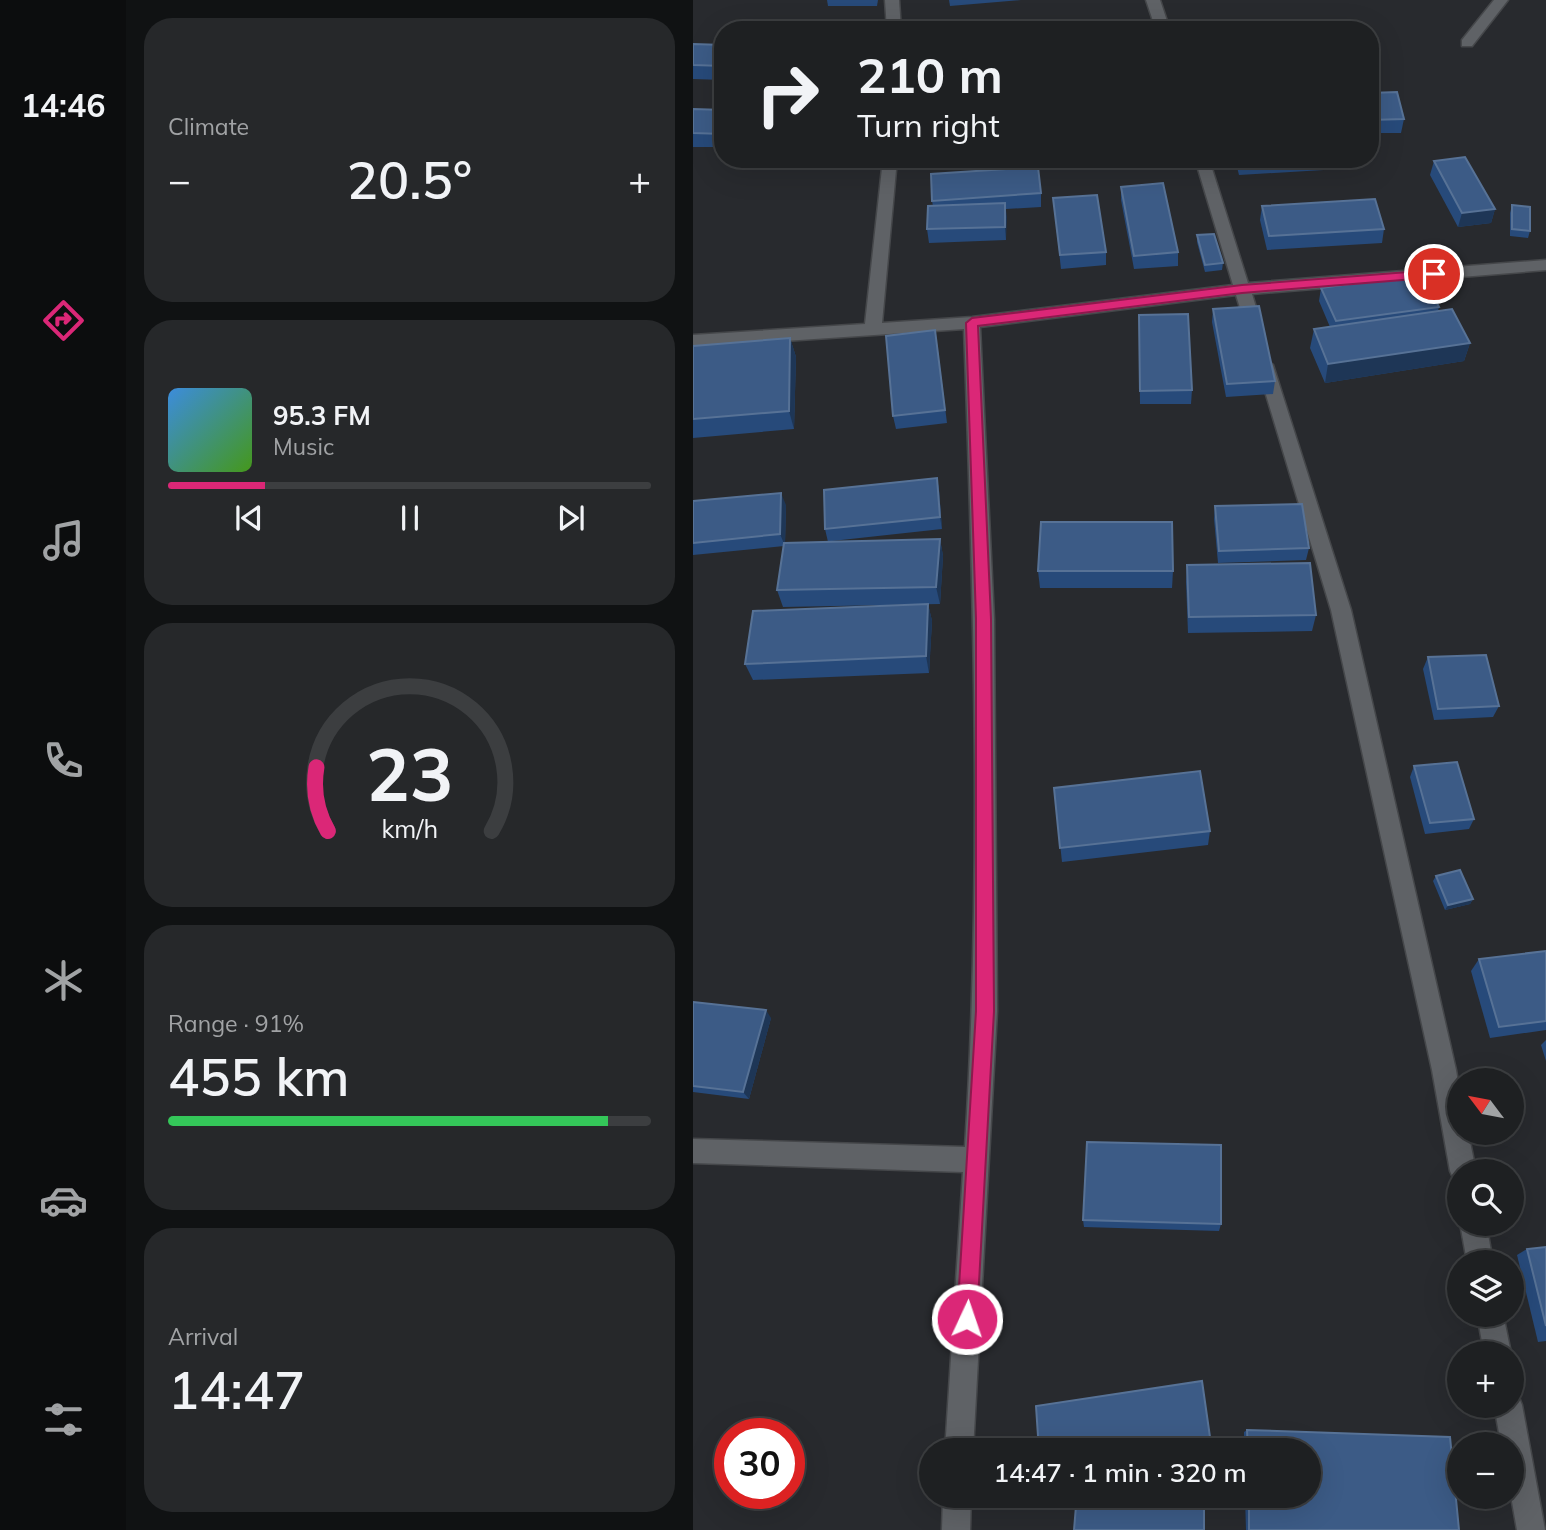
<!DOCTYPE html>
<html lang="en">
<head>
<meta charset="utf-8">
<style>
	:root { --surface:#1e2022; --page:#26282a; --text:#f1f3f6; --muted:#a1a3a5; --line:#3c3e40; --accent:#db2777 }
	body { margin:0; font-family:Mulish,sans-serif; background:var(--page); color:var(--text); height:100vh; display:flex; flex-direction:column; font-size:26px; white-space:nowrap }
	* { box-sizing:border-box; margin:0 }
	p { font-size:23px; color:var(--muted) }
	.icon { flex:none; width:38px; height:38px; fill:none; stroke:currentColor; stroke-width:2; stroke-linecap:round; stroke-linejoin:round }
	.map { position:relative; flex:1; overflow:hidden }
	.details { display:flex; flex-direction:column; gap:18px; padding:18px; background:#101213; width:567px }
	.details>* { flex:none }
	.hud { position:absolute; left:21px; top:21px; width:665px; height:147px; border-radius:28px; box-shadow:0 7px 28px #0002,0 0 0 2px var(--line); background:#1e2022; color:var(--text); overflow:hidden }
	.needle { width:46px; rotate:302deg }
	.fabs { position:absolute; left:754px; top:1068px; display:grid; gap:14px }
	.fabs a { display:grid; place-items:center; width:77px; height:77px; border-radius:50%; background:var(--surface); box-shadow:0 7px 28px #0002,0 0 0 2px var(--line); font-size:35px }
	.speed { position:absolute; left:21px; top:1418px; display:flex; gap:14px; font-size:35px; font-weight:700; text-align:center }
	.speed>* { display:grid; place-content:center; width:91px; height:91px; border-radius:50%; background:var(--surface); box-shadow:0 7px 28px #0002,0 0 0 2px var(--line); line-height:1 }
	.speed .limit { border:10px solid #d22; background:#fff; color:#111 }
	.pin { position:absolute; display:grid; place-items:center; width:60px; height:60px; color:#fff; margin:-30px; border:4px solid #fff; border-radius:50%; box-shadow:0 2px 7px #0007 }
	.me { position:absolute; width:77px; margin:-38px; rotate:3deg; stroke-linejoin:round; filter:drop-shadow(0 0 5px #0008) }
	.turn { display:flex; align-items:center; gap:24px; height:147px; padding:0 28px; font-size:32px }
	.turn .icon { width:91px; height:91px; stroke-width:2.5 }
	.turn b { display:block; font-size:49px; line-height:60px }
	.big { font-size:52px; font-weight:600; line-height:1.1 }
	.details .widget { flex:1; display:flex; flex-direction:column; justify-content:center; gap:10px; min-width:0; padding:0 24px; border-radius:28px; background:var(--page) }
	.details .dial { align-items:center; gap:0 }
	.dial svg { height:182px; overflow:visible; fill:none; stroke:var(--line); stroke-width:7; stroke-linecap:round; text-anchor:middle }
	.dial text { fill:var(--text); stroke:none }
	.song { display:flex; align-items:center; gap:21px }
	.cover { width:84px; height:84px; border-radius:10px; background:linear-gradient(135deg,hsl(210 70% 55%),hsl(100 70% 35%)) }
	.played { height:7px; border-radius:4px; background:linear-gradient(90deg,var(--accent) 20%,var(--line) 20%) }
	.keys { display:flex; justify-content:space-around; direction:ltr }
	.heat { display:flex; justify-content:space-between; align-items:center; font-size:38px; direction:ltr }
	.charge { height:10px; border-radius:5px; background:linear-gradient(90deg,#34c759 91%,var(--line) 0) }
	.trip { position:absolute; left:226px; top:1438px; width:402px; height:70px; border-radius:35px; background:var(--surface); box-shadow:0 7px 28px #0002,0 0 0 2px var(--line); font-weight:600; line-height:70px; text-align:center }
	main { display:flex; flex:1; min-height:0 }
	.dock { display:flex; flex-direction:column; width:126px; justify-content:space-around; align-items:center; background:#0c0d0e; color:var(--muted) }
	.dock .icon { width:49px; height:49px }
	.dock .current { color:var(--accent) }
	.dock b { font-size:32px; color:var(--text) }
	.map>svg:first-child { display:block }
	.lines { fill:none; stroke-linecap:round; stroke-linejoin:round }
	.minor-casing { stroke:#45474a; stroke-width:3 }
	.minor { fill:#5f6266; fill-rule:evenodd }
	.wall { fill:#274a7a }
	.shaded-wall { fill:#1e3656 }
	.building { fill:#3c5b86; stroke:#577296; stroke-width:2 }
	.route { fill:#db2777; stroke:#8e194d; stroke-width:2 }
</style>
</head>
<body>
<main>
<nav class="dock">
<b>14:46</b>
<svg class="icon current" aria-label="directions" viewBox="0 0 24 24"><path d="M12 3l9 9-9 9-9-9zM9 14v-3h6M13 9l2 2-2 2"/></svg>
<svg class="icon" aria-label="music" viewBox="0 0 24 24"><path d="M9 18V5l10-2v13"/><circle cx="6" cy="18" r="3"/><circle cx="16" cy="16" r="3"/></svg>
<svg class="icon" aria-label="phone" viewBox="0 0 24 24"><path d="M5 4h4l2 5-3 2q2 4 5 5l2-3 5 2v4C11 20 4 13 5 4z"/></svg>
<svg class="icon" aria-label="climate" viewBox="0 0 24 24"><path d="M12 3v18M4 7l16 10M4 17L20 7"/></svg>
<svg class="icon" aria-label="car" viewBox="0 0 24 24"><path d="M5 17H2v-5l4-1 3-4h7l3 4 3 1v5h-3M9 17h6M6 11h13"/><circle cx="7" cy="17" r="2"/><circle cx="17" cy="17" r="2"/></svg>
<svg class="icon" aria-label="filters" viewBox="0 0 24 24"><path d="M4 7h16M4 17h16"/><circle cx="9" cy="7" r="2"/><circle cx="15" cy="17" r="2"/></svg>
</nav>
<section class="details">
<div class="widget"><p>Climate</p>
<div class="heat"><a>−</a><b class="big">20.5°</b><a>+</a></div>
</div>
<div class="widget">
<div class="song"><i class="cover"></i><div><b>95.3 FM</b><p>Music</p></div></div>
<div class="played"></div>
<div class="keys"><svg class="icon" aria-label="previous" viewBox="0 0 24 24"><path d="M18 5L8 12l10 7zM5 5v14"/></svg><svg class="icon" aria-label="pause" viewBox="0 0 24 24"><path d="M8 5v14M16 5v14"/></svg><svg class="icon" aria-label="next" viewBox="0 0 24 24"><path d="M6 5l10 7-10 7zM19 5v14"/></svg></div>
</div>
<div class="widget dial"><svg viewBox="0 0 100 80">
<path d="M14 69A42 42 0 1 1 86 69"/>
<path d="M14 69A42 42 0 0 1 9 41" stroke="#db2777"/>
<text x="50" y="56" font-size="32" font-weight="700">23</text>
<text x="50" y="72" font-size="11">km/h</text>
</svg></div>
<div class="widget"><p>Range · 91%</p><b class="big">455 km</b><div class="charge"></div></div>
<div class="widget"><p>Arrival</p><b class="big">14:47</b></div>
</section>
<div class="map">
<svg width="853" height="1530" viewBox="0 0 853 1530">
	<rect width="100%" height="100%" fill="#282a2e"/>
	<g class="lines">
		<g class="minor-casing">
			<g id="minor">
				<path d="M192,0H206L208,30H194Z"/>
				<path d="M453,0H467L477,30H463Z"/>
				<path d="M801,0H815L779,46H769V40Z"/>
				<path d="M190,159H204L189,323L279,317L540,285L502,159H516L555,283L853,260V270L559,294L571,334L563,340L555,334L543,295L287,327L301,619L304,1011L280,1451H252L270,1172L0,1163V1139L272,1147C289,875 281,602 271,329L0,347V335L172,324Z"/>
				<path d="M572,359L580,365L658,610L763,1070L766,1088V1132H775L783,1171H766V1182L761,1180L757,1171L739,1070L638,610L564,365Z"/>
				<path d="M767,1223H793L800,1262H774Z"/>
				<path d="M784,1314H810L818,1353H791Z"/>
				<path d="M819,1393L825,1395L829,1405L852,1530H824L818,1496L819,1444H808L801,1405H819Z"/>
				<path d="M250,1496H278L277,1530H249Z"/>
			</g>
		</g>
		<use href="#minor" class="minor"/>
	</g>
	<g class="wall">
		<path d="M134,0H185L184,6H135Z"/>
		<path d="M256,0H328L257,6Z"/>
		<path d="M0,44L30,45V80L0,79Z"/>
		<path d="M677,93L711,119L708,133H677Z"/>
		<path d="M0,109L30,110V147H0Z"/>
		<path d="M542,159H649L647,169L546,175Z"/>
		<path d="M741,161L802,209L798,223L765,227L737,175Z"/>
		<path d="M428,187L485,252V266L441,269L428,200Z"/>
		<path d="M348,193V207L313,209V240L236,243L234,229L240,206L239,201Z"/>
		<path d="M360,198L413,252V265L368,269Z"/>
		<path d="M819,205L837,231L835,238L817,236V213Z"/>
		<path d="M569,206L691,229L689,243L574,250L567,220Z"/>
		<path d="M504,235L530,263L529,270L512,272L504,242Z"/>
		<path d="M628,288L746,307L745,311L777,343L771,361L632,383L617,348L621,329L637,327L626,301Z"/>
		<path d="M520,309L582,381L580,394L533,397L519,322Z"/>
		<path d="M446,328L499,390L498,404H447Z"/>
		<path d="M97,338L103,357L101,429L0,438V346Z"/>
		<path d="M244,343L254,423L203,429L200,416Z"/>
		<path d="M244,478L246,490L249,529L139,541L247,539L250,556L247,604L90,607L84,590L91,546L0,555V501L93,505L92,543L135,542L132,529Z"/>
		<path d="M522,506L616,548L613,560L525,563L521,519Z"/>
		<path d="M494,565L623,615L619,631L495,633L493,582Z"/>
		<path d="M345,571H480L479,588H347Z"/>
		<path d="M235,604L239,621L236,673L60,680L52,664Z"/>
		<path d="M735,657L806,706L800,717L741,720L730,669Z"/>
		<path d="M721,766L781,819L776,829L732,834L717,777Z"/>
		<path d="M361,788L517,831L515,845L369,862Z"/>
		<path d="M743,876L780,899L777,904L752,910L740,881Z"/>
		<path d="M853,951V1030L797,1038L778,971L786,959Z"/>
		<path d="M0,1002L78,1018L56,1099L0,1092Z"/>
		<path d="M853,1040V1061L848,1045Z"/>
		<path d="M390,1220L528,1224L526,1231L391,1227Z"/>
		<path d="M853,1247V1341L845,1342L824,1255L834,1249Z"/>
		<path d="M554,1430L757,1437L766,1530H553L552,1496H616V1451H551V1432Z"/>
	</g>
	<g class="shaded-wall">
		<path d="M312,203L314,217L313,240L312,227Z"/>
		<path d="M802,209L798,223L765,227L769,213Z"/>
		<path d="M97,338L103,357L101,429L96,411Z"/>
		<path d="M777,343L771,361L632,383L635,364Z"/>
		<path d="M244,478L246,490L249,529L247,517Z"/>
		<path d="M88,493L93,505L92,546L87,534Z"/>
		<path d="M247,539L250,556L247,604L243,587Z"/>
		<path d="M235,604L239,621L236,673L233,656Z"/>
		<path d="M780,899L777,904L752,910L755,905Z"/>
		<path d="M73,1010L78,1018L56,1099L50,1092Z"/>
	</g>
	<g class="building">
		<path d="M340,26V30H292Z"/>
		<path d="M0,44L30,45V66L0,65Z"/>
		<path d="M704,92L711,119L677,120V93Z"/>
		<path d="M0,109L30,110V134L0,133Z"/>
		<path d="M772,157L802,209L769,213L741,161Z"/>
		<path d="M547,159H588L547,162Z"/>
		<path d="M345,167L348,193L239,201L238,174Z"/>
		<path d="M470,183L485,252L441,256L428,187Z"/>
		<path d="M404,195L413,252L367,255L360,198Z"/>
		<path d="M682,199L691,229L576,236L569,206Z"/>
		<path d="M312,203V227L234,229L235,206Z"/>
		<path d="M819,205L837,207V231L819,229Z"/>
		<path d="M521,234L530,263L512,265L504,235Z"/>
		<path d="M729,274L746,307L643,321L628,288Z"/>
		<path d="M566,306L582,381L534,384L520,309Z"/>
		<path d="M759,309L777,343L635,364L621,329Z"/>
		<path d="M495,314L499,390L447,391L446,315Z"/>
		<path d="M242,330L252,410L200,416L193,336Z"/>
		<path d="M97,338L96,411L0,419V346Z"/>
		<path d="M244,478L247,517L132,529L131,490Z"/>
		<path d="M88,493L87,534L0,543V501Z"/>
		<path d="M609,504L616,548L526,551L522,506Z"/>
		<path d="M348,522H479L480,571H345Z"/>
		<path d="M247,539L243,587L84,590L91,543Z"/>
		<path d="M617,563L623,615L496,617L494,565Z"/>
		<path d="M235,604L233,656L52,664L60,611Z"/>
		<path d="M793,655L806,706L745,709L735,657Z"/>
		<path d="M764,762L781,819L737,823L721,766Z"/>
		<path d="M507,771L517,831L367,848L361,788Z"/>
		<path d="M767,870L780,899L755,905L743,876Z"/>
		<path d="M853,951V1021L806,1027L786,959Z"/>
		<path d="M0,1002L73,1010L50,1092L0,1086Z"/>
		<path d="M394,1142L528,1145V1224L390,1220Z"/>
		<path d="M853,1247V1326L834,1249Z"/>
		<path d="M509,1381L519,1451H346L343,1406Z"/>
		<path d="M554,1430L757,1437L766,1530H556V1496H616V1451H555Z"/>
		<path d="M383,1506L511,1509V1530H381Z"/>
	</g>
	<path class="route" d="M741,270L747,274L746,277L549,293L285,326L298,619L301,1011L284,1319L281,1326L274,1329L267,1326L264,1319L283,1011V619L273,323L279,318L549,285Z"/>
</svg>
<div class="fabs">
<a><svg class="needle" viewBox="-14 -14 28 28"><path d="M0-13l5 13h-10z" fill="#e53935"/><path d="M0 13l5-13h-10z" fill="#a1a3a5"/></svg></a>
<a><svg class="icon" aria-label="search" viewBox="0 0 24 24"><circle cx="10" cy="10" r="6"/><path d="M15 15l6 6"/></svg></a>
<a><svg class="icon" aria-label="layers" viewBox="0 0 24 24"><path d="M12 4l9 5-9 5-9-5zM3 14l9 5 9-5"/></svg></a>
<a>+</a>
<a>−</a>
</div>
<div class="speed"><div class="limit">30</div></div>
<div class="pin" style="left:741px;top:274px;background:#d93025"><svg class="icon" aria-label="arrive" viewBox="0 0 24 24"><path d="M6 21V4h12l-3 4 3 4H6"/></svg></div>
<svg class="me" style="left:274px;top:1319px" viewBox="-20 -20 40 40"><circle r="17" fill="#db2777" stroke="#fff" stroke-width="3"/><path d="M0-11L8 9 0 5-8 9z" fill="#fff"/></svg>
<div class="trip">14:47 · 1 min · 320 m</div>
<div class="hud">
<div class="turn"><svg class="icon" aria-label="right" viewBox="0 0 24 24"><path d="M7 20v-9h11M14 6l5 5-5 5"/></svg><div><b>210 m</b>Turn right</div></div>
</div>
</div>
</main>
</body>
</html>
